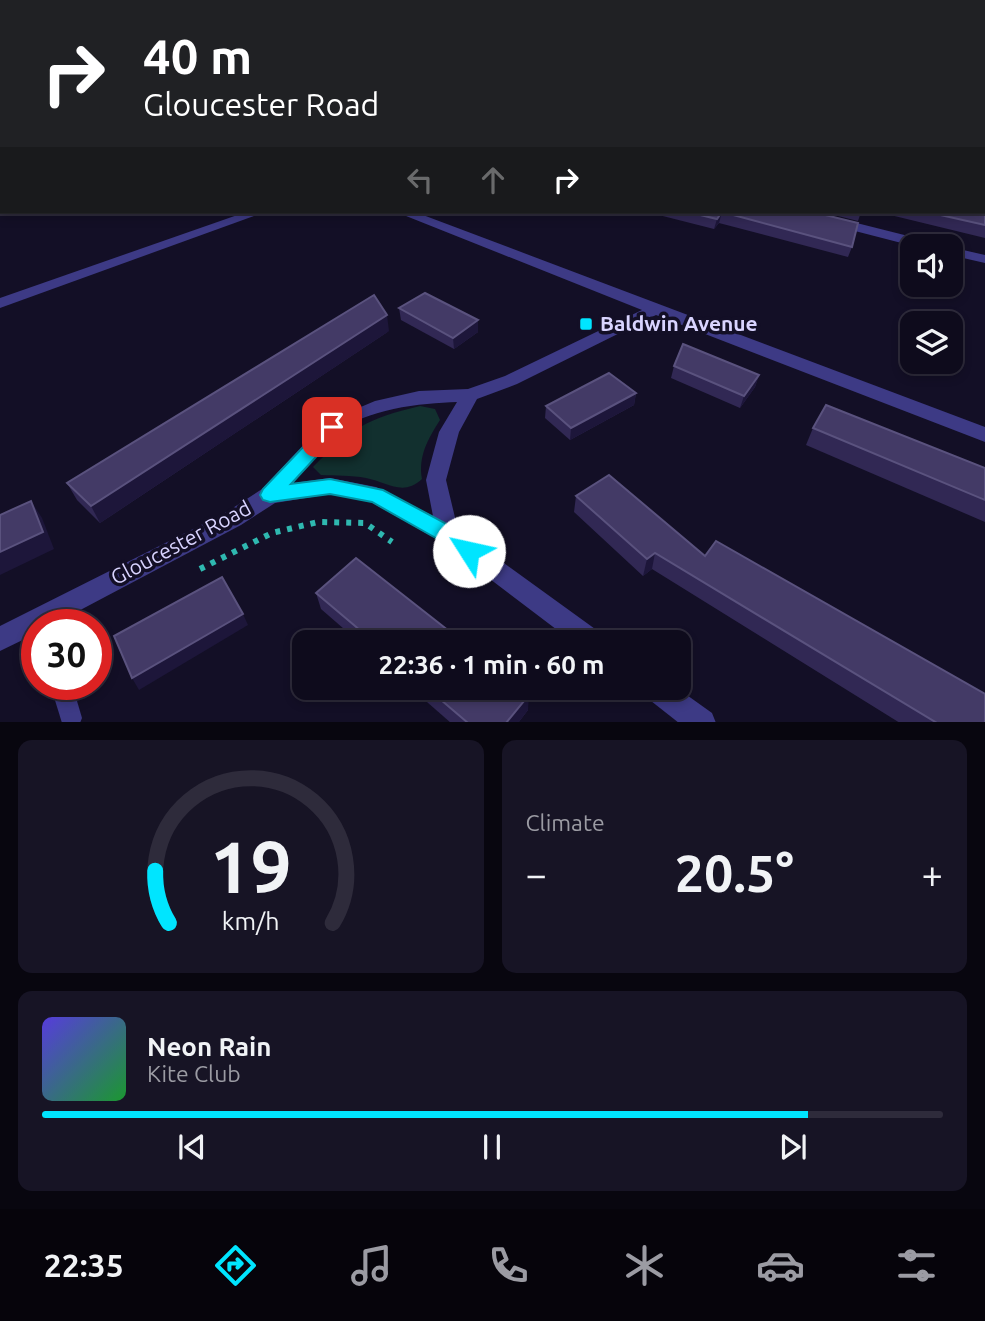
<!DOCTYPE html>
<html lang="en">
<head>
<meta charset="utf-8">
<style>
	:root { --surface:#0e0b1c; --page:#171425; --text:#f1f3f6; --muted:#9b9ba3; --line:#2e2b3b; --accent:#00e5ff }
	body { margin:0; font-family:Ubuntu,sans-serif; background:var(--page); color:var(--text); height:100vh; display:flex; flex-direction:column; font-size:26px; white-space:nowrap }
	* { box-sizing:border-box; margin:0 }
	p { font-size:23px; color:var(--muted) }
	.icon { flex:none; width:38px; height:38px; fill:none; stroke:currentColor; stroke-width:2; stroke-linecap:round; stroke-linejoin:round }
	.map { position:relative; height:722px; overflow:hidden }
	.details { display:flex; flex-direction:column; gap:18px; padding:18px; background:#08060f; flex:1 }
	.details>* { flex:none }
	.hud { position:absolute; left:0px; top:0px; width:985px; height:214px; box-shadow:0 4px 10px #0003,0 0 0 2px var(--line); background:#202124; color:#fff; overflow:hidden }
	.buttons { position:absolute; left:900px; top:234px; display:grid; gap:14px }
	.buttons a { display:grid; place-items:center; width:63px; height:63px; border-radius:14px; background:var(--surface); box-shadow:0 4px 10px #0003,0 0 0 2px var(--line); font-size:35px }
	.speed { position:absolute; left:21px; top:609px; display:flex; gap:14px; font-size:35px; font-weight:700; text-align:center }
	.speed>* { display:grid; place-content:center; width:91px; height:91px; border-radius:50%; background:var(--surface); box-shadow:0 4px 10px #0003,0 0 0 2px var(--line); line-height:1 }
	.speed .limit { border:10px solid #d22; background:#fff; color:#111 }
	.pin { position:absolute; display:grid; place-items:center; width:60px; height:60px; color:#fff; margin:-30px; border-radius:14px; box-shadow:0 4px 10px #0006 }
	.me { position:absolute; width:77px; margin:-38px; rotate:305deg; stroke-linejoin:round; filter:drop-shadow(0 0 5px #0008) }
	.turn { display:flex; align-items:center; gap:24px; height:147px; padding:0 28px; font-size:32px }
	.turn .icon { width:91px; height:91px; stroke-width:2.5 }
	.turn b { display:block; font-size:49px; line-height:60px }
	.lanes { display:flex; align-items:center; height:66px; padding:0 28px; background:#0003; justify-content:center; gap:35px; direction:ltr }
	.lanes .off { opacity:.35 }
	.big { font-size:52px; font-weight:600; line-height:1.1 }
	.details .widget { flex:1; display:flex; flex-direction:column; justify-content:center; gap:10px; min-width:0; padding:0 24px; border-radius:14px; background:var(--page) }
	.details .dial { align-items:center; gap:0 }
	.dial svg { height:182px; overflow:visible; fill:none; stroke:var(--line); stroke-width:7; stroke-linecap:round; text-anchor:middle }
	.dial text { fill:var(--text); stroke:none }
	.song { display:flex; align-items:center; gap:21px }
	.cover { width:84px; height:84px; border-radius:10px; background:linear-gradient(135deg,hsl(250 70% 55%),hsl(130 70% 35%)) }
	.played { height:7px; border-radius:4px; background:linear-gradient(90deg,var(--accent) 85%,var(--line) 85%) }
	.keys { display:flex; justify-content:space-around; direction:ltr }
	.heat { display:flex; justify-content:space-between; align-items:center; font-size:38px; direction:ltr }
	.details .tiles { flex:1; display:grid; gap:18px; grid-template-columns:1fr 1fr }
	.widget:last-child { grid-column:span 2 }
	.trip { position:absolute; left:292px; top:630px; width:399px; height:70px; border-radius:14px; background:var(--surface); box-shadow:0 4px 10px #0003,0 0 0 2px var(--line); font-weight:600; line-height:70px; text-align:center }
	.tab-bar { display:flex; height:112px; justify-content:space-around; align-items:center; background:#06040b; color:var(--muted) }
	.tab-bar .icon { width:49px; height:49px }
	.tab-bar .current { color:var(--accent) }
	.tab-bar b { font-size:32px; color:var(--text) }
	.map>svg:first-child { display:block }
	.green { fill:#12302f }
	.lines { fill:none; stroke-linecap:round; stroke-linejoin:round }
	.path { stroke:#2fb8b0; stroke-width:6; stroke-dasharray:5 7; stroke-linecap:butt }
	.service { fill:#3d3a85; fill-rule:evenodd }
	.minor { fill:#3d3a85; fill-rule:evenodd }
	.wall { fill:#312854 }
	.shaded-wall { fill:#1d163a }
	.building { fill:#433a66; stroke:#5a527e; stroke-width:2 }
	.route { fill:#00e5ff; stroke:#0095a6; stroke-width:2 }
	.poi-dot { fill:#00e5ff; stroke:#130f26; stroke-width:2.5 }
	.labels { text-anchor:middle; stroke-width:7; stroke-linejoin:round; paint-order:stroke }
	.poi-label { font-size:21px; font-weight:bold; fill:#d9d4ff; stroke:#130f26; text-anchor:start }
	.street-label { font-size:21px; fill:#d9d4ff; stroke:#130f26 }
</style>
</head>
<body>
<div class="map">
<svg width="985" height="723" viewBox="0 0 985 723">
	<rect width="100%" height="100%" fill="#130f26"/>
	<g class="green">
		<path d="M485,0H898L484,2Z"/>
		<path d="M420,406L435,409L440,420C428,439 418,456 422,479C403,497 387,482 366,478C351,475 335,476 321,475L313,467C352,428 366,419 420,406Z"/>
	</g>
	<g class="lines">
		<path class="path" d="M200,569L272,533L318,522L365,523L392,542"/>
		<path class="service" d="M50,684H72L82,718L80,723H62Z"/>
		<g class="minor">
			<rect x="984" y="63" width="1" height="6"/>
			<path d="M984,149H985V157L984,156Z"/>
			<path d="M246,212H265L0,308V298Z"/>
			<path d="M396,212H415L985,427V442L656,315L517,384L477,399L459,432L446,480L458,530L602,634L606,642H573L440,541L371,502L330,494L275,503L241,525L52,625H37V633L0,651V626L225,513L262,489L325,422L375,401L419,391L468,389L505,376L642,310ZM457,402L439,432L426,480L433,516L376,487L330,478L293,483C307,467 321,449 337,434C363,409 422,403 457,402Z"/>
			<path d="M791,212H813L940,244L942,247H917L793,215Z"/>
			<path d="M950,247L985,255V263L950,255Z"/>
			<path d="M642,688H677L712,713L716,723H679L646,697Z"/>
		</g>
	</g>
	<g class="wall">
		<path d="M985,163V238L878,212H984Z"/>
		<path d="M647,212H813L852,247L848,257L719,223L714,229Z"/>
		<path d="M822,212H861L858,221Z"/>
		<path d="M399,308L478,320V332L454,349L401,320Z"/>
		<path d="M389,331L100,523L77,500L67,483Z"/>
		<path d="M674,366L759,375L755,387L740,408L671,378Z"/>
		<path d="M636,393L634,405L570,440L545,418L546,406Z"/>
		<path d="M813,428L985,468V522L806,445Z"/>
		<path d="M576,496L705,556L985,723H900L652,569L643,576L574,512Z"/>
		<path d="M316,593L463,642H359L321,609Z"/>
		<path d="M411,688H520L528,710L518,723H451Z"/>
	</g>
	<g class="shaded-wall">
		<rect x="0" y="135" width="2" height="12"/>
		<path d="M722,212L719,223L714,229L717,219Z"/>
		<path d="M387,315L389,331L100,523L91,506Z"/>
		<path d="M478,320V332L454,349L453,338Z"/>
		<path d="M759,375L755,387L740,408L744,396Z"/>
		<path d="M636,393L634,405L570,440L571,428Z"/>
		<path d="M31,501L42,518L54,549L0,575V552Z"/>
		<path d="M655,553L652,569L643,576L647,559Z"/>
		<path d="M243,614L248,625L139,690L132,678Z"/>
		<path d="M529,695L528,710L518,723H506Z"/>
	</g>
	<g class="building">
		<path d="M22,0H290L296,1L297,0H468L467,2H20Z"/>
		<path d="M928,0H985V38L984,37V2H927Z"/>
		<path d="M2,16V135H0V17Z"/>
		<path d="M984,162L985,163V225L927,212H984Z"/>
		<path d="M688,212H813L858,223L852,247L722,212L717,219Z"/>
		<path d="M425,293L478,320L453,338L399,308Z"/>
		<path d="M374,295L387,315L91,506L67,483Z"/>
		<path d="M683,344L759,375L744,396L674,366Z"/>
		<path d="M609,373L636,393L571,428L546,406Z"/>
		<path d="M826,405L985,468V500L813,428Z"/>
		<path d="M609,475L705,556L716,541L985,694V723H937L655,553L647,559L576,496Z"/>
		<path d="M31,501L43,532L0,552V515Z"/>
		<path d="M356,558L463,642H374L316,593Z"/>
		<path d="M222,577L243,614L132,678L114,636Z"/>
		<path d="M427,688H520L529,695L506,723H468Z"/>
	</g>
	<path class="route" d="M332,421L339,423L341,427L339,432L291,484L330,479L383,490L456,529L477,545L480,551L477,557L469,559L462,557L441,541L372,502L330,494L270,502L263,500L260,495L263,489L326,423Z"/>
	<rect class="poi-dot" x="579" y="317" width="14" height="14" rx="3.5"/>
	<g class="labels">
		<g class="poi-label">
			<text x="600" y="331">Baldwin Avenue</text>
		</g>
		<g class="street-label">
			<text transform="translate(181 543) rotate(-28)" y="7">Gloucester Road</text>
		</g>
	</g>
</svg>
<div class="buttons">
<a><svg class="icon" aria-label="sound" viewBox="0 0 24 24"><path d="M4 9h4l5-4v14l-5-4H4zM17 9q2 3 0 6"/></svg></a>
<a><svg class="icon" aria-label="layers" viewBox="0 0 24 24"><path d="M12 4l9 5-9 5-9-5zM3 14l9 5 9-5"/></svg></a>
</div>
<div class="speed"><div class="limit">30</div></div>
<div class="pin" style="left:332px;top:427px;background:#d93025"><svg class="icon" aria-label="arrive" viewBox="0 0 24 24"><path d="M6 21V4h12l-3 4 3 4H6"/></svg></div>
<svg class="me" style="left:469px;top:551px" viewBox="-20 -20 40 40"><circle r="19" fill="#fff"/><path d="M0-13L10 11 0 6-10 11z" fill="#00e5ff"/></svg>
<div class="trip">22:36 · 1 min · 60 m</div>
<div class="hud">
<div class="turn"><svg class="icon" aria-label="right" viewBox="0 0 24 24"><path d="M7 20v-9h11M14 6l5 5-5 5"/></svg><div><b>40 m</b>Gloucester Road</div></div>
<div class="lanes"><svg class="icon off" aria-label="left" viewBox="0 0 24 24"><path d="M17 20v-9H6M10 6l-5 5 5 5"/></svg><svg class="icon off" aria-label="ahead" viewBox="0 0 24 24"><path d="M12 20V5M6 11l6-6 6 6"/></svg><svg class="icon" aria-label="right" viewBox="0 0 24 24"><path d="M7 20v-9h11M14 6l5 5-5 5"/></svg></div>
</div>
</div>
<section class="details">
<div class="tiles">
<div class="widget dial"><svg viewBox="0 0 100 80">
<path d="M14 69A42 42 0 1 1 86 69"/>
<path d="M14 69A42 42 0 0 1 8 46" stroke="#00e5ff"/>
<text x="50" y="56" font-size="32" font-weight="700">19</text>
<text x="50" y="72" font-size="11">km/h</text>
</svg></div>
<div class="widget"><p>Climate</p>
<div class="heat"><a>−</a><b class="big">20.5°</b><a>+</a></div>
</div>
<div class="widget">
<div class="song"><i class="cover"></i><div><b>Neon Rain</b><p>Kite Club</p></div></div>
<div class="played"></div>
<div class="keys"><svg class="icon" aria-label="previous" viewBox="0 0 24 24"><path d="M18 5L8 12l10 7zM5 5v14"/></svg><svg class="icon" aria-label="pause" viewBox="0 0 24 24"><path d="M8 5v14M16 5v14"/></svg><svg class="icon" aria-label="next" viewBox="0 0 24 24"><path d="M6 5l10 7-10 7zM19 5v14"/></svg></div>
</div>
</div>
</section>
<nav class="tab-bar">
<b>22:35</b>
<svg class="icon current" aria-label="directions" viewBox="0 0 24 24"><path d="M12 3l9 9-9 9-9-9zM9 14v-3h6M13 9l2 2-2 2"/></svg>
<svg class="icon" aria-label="music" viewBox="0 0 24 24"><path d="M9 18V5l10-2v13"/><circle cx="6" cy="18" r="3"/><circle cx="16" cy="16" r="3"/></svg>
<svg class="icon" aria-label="phone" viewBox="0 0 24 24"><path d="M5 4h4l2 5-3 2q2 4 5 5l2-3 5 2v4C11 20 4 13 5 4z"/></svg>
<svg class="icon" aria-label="climate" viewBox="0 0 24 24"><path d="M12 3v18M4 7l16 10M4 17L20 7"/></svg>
<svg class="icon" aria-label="car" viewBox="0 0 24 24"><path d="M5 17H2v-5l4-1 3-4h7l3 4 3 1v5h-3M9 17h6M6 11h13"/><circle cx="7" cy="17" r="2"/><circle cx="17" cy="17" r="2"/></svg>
<svg class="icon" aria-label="filters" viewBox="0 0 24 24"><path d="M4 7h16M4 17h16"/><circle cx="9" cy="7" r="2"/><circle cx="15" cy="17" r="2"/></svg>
</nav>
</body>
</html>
